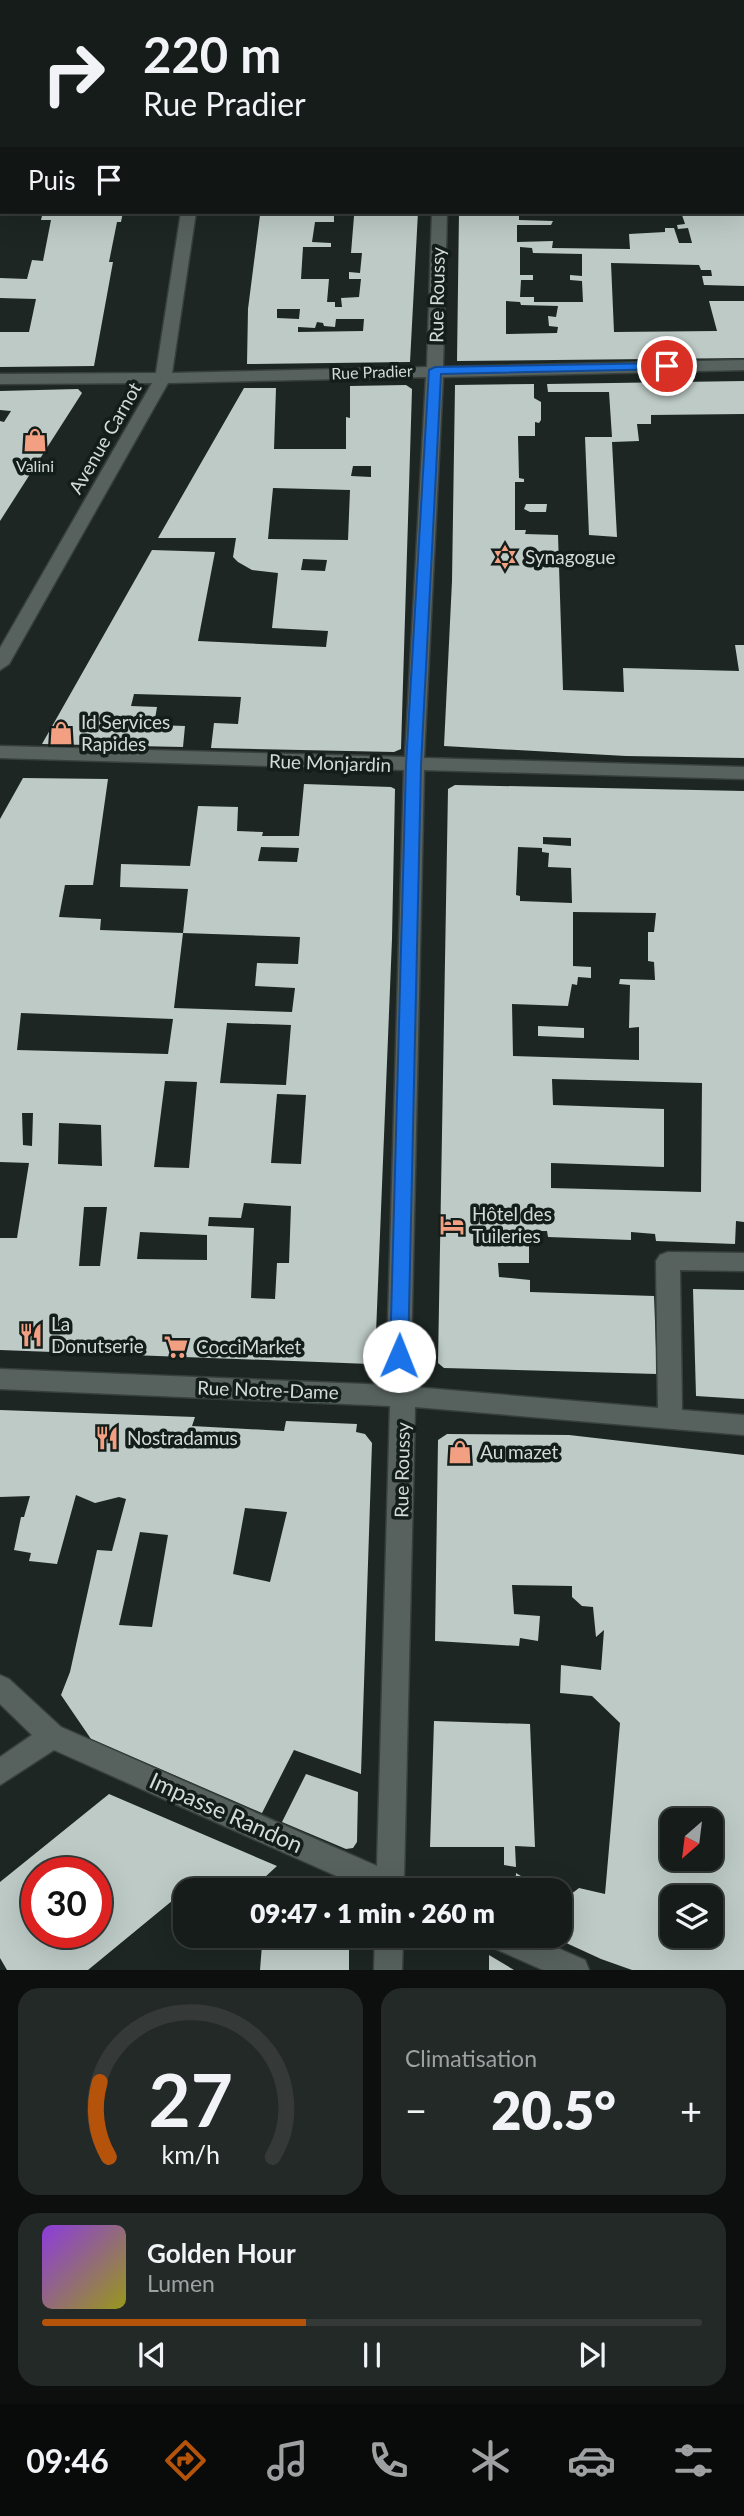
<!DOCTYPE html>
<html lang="fr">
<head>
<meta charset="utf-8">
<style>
	:root { --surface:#161c1a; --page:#232927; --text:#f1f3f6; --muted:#9ea1a2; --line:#353a39; --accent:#b45309 }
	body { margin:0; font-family:Lato,sans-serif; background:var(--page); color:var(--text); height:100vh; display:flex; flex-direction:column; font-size:26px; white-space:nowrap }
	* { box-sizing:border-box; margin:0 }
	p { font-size:23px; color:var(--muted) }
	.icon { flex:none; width:38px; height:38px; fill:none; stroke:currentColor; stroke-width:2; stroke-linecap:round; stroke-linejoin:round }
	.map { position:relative; height:1970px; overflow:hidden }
	.sheet { display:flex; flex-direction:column; gap:18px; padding:18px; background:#0c0f0e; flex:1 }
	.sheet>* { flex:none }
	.banner { position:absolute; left:0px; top:0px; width:746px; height:214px; box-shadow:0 7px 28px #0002,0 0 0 2px var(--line); background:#161c1a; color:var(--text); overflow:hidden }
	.needle { width:46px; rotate:208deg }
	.buttons { position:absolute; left:660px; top:1808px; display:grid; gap:14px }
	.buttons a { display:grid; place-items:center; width:63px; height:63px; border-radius:14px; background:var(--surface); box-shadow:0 7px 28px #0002,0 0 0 2px var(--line); font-size:35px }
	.speed { position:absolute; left:21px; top:1857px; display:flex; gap:14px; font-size:35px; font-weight:700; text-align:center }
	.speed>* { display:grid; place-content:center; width:91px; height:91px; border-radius:50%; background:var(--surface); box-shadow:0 7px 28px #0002,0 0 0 2px var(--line); line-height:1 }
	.speed .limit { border:10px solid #d22; background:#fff; color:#111 }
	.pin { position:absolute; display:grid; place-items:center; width:60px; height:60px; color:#fff; margin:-30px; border:4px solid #fff; border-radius:50%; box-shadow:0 2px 7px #0007 }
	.me { position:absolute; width:77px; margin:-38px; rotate:1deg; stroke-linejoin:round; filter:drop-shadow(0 0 5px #0008) }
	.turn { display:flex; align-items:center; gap:24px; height:147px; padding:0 28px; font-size:32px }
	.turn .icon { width:91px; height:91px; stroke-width:2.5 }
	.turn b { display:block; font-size:49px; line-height:60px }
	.then { display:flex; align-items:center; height:66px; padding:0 28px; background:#0003; gap:14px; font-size:26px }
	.big { font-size:52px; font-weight:800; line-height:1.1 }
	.sheet .tile { flex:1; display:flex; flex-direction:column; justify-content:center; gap:10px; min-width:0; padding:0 24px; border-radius:21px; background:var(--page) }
	.sheet .dial { align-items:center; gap:0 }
	.dial svg { height:182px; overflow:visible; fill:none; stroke:var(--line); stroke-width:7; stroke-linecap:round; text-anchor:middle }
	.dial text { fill:var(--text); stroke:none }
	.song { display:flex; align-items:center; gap:21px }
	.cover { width:84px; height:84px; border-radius:10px; background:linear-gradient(135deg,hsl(270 70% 55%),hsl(60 70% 35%)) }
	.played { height:7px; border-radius:4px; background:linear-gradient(90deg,var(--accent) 40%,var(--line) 40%) }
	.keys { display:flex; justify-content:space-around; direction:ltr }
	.heat { display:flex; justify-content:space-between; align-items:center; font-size:38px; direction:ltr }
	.sheet .tiles { flex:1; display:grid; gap:18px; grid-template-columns:1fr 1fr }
	.tile:last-child { grid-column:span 2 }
	.trip { position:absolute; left:173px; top:1878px; width:399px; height:70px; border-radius:21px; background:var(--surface); box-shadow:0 7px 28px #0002,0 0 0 2px var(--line); font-weight:800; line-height:70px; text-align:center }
	.menu { display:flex; height:112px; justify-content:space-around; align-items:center; background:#090b0a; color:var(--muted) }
	.menu .icon { width:49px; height:49px }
	.menu .current { color:var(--accent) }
	.menu b { font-size:32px; color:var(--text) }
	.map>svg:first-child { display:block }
	.building { fill:#bdcac6; fill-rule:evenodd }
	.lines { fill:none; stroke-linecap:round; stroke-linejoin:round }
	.minor-casing { stroke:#38403e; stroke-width:3 }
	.major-casing { stroke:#38403e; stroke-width:3 }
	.minor { fill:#57625e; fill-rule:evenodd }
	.major { fill:#a77e6c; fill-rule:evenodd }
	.route { fill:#1a73e8; stroke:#114b97; stroke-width:2 }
	.labels { text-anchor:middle; stroke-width:7; stroke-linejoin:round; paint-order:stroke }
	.far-street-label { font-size:16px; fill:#d4dad8; stroke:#131d1a }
	.far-poi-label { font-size:16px; fill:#d4dad8; stroke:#131d1a }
	.street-label { font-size:19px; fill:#d4dad8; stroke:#131d1a }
	.poi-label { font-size:19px; fill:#d4dad8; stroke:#131d1a; text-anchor:start }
	.near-street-label { font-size:23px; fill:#d4dad8; stroke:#131d1a }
</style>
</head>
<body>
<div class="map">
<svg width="744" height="1970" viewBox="0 0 744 1970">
	<rect width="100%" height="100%" fill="#1d2623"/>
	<g class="building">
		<path d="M43,212H123L121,222H117L109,262H113L94,366L0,367V332H29L36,299L0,298V278L27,279L32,260L43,261L51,220H41Z"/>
		<path d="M295,212H418L410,362L247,364L248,309L260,215H294ZM334,216H354L351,253H362L360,273L349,272V279H361L359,297L341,298L342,307H335V302H327L329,279H301L303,247H331V243L312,242L315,222H334ZM277,309H300L299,319L277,318ZM336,319H364L363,331L298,332V327L315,328L317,322L323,323L324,326L335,327Z"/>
		<path d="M459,212H519V220L553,221L551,225H517V242L553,241L552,248L630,249L629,234L665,232V228H674L679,243H692L688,228L678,229L677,225L685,224L681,212H744V286L704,285L702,276H712L711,270H701L699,265L611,263L614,332L717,331L709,301H744V358L457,361ZM520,247L532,248L533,253L582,254V276L570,275V280L582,281L583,302H534V297H520L521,280H533V275H520ZM506,301L520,302L521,305L558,306L556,317L548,316L549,326L558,327L557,333L506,334Z"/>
		<path d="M744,381V414L651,415V424H637L639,441L612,442L617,537L589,535L585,437H612L609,392H548L547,384Z"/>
		<path d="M534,384V398L541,402V420L539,423L535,422V436H518L519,478L524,479V482H515V530H526L525,534L558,535L563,690L624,692L623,668L739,671L735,645H744V758L626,756L444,746L452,581L455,385Z"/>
		<path d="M406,385L412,389L401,749L394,752L211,748L214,723L238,724L241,697L134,694L131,706L157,707L154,725L185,726L183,747L42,744L152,550L215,552L198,641L326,647L328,631L272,628L278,573L252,570L238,562L233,557L236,538H158L244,388H276L274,449H346V417L350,418V386ZM353,466H371V477L351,476ZM273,488L350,490L348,540L268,539ZM303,559L327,560L325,571L301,570Z"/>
		<path d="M78,389L82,393L0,521V421L4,422L11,411L0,410V391Z"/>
		<path d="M526,504H547L546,512H530L524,509Z"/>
		<path d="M23,778L108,779L93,885H65L59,917L101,919L100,930L183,933L174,1008L292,1012L295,988L255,986L257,963L298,964L300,937L183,933L188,889L120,887L121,864L190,866L198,806L238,807L237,831L263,832L262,836H299L304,784L391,787L395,789L392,939L375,1358L370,1364L0,1350V1238H17L29,1163L0,1162V819ZM261,847L299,848L297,862L258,861ZM21,1013L173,1019L168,1054L17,1050ZM227,1023L291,1025L286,1085L220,1083ZM165,1081L197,1082L189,1168L154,1167ZM277,1094L306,1095L301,1164L271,1163ZM22,1113H33L32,1146L23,1145ZM59,1123L101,1125L102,1166L58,1164ZM244,1203L291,1206L289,1263H277L275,1299L251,1298L254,1228L208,1226L209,1217L241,1218ZM84,1207H107L100,1266H79ZM140,1232L207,1235V1260L137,1259Z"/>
		<path d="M455,785L744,791V1222L736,1221L735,1244L656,1241L655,1234L631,1232V1240L548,1237L547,1231H529V1263H498L499,1277L530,1280V1292L654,1296L657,1374L444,1368L438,1363L448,789ZM543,837L571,838V846L543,844ZM518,847L542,848V852L549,853L548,867L571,868L572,903L520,901V896L516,895ZM573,912L656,913L654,932H648V961L654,962L655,980L620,979L619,984L630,985L629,1028L639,1027V1060L513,1056L512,1004L568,1006L572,984L577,985L578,977L591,978V967L573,966ZM552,1079L702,1083L701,1192L551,1188V1163L664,1167V1109L553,1105Z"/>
		<path d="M538,1026L584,1028V1038L538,1036Z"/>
		<path d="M693,1289L744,1290V1399L696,1396Z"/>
		<path d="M0,1410L195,1417L192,1426L284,1431L286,1421L357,1424L356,1432L365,1434L372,1443L361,1774L294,1750L262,1813L91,1739L61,1695L70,1672L97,1550L112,1551L126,1499L119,1497L95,1503L76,1495L57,1564L29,1561L31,1553L14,1550L21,1517H24L30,1496L0,1497ZM245,1508L287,1512L270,1582L233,1574ZM140,1532L168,1535L152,1627L119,1625Z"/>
		<path d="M447,1434L569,1435L744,1455V1970H632L601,1959L551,1936H560V1900L562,1901L579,1888L605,1894L620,1723L592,1696L560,1693L561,1665L601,1670L604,1630L596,1637L593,1607L582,1606L572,1597V1586L512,1585L514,1614L540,1616L538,1641L520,1638L519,1646L435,1641L438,1440ZM672,1820H710V1858H672ZM672,1897H710V1936H672Z"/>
		<path d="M434,1721L530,1724L535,1847L515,1846L516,1867L504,1865V1847H430Z"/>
		<path d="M306,1774L358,1792L357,1842L353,1848L346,1849L282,1822Z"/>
		<path d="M109,1794L277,1866L251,1890H186V1904L178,1896L88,1970H7L0,1958V1882ZM37,1872H96V1932H37Z"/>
		<path d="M516,1873L544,1890H515Z"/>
		<path d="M271,1936H353L349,1947V1970H260L262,1945Z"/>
		<path d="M489,1955L514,1970H489Z"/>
	</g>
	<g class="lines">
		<g class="minor-casing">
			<g id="minor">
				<path d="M115,0H136L113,2Z"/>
				<rect x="436" y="0" width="14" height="2"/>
				<path d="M682,0H696L697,2H683Z"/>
				<rect x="0" y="18" width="2" height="8"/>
				<rect x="0" y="188" width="2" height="8"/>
				<path d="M181,212H196L172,373L427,367L432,212H447L443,367L744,360V370L443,377L424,758L744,767V779L424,770L411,1356L413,1387L658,1408L656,1261L660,1255L668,1252L744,1253V1271L680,1270L682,1410L744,1415V1435L415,1407L404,1878L409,1881L413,1890H368L54,1750L0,1785V1757L32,1735L0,1704V1675L9,1679L61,1727L377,1866L390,1406L0,1389V1369L389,1385L387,1356L404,770L0,758V746L405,757L426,377L168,383L9,664L0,670V648L152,383L0,384V374L156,373Z"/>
				<path d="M375,1936H403L402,1970H374Z"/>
				<path d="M485,1936H530L585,1960L589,1970H543L489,1946Z"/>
			</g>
		</g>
		<g class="major-casing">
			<g id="major">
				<path d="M47,0H69L45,2Z"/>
				<path d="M184,0H206L182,2Z"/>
				<rect x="0" y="7" width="2" height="8"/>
				<rect x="0" y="30" width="2" height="8"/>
			</g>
		</g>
		<use href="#minor" class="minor"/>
		<use href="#major" class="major"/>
	</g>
	<path class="route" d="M667,363L671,364V369L441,374L421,765L408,1356L406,1362L399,1364L393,1362L390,1356L406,765L429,370L435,367Z"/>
	<defs>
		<g id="shop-bare" transform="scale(1.89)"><path d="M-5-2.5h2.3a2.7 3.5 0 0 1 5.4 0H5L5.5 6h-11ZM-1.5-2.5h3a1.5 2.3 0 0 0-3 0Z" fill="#f39f82" stroke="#131d1a" stroke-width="2.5" paint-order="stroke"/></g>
		<g id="synagogue-bare" transform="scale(1.89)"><path d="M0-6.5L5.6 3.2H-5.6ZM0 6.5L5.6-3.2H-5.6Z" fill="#f39f82" stroke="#131d1a" stroke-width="2.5" paint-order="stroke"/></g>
		<g id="hotel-bare" transform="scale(1.89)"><path d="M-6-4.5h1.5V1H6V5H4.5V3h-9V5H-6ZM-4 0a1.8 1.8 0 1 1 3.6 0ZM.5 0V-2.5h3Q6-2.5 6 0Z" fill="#f39f82" stroke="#131d1a" stroke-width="2.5" paint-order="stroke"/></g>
		<g id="restaurant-bare" transform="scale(1.89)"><path d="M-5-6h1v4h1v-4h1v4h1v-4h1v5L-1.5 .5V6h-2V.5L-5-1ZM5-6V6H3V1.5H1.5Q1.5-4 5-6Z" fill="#f39f82" stroke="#131d1a" stroke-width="2.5" paint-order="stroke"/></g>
		<g id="supermarket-bare" transform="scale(1.89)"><path d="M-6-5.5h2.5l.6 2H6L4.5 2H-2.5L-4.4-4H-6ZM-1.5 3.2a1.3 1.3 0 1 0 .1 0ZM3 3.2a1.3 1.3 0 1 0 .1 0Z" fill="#f39f82" stroke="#131d1a" stroke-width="2.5" paint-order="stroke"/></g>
	</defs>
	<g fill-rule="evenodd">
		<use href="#shop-bare" x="35" y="440"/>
		<use href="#synagogue-bare" x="505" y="557"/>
		<use href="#shop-bare" x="61" y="733"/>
		<use href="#hotel-bare" x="452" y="1225"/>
		<use href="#restaurant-bare" x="31" y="1335"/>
		<use href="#supermarket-bare" x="176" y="1347"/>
		<use href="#restaurant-bare" x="107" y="1438"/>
		<use href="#shop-bare" x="460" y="1452"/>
	</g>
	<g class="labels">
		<g class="far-street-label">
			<text transform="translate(372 372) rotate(-2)" y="6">Rue Pradier</text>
		</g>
		<g class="far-poi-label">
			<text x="35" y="472">Valini</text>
		</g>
		<g class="street-label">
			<text transform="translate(437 295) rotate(-89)" y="7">Rue Roussy</text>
			<text transform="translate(105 438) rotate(-60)" y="7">Avenue Carnot</text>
			<text transform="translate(330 763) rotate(2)" y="7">Rue Monjardin</text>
			<text transform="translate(268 1390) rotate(2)" y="7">Rue Notre-Dame</text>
			<text transform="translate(402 1470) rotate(-89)" y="7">Rue Roussy</text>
		</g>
		<g class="poi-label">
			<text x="525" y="564">Synagogue</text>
			<text x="81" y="729">Id Services<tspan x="81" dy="22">Rapides</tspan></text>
			<text x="472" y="1221">Hôtel des<tspan x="472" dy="22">Tuileries</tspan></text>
			<text x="51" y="1331">La<tspan x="51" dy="22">Donutserie</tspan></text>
			<text x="196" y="1354">CocciMarket</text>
			<text x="127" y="1445">Nostradamus</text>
			<text x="480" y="1459">Au mazet</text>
		</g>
		<g class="near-street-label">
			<text transform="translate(226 1813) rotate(24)" y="8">Impasse Randon</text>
		</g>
	</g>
</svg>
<div class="buttons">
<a><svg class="needle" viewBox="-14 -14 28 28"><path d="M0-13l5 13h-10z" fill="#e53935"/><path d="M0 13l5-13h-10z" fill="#9ea1a2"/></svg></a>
<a><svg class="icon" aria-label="layers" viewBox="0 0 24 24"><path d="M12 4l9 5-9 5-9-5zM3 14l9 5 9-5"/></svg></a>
</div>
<div class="speed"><div class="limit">30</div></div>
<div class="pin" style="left:667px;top:366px;background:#d93025"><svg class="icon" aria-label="arrive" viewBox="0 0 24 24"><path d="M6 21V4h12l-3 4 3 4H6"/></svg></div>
<svg class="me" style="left:399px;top:1356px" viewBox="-20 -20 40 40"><circle r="19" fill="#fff"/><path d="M0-13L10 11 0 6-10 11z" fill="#1a73e8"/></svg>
<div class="trip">09:47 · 1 min · 260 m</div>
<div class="banner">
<div class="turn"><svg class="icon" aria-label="right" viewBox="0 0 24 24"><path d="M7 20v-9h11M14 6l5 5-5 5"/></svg><div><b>220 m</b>Rue Pradier</div></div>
<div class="then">Puis<svg class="icon" aria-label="arrive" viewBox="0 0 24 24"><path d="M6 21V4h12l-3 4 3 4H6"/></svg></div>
</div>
</div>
<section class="sheet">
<div class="tiles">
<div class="tile dial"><svg viewBox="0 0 100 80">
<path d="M14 69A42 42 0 1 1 86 69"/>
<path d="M14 69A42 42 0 0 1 10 36" stroke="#b45309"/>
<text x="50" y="56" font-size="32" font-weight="700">27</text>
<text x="50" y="72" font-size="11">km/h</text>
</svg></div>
<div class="tile"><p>Climatisation</p>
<div class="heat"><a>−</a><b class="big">20.5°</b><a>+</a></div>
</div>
<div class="tile">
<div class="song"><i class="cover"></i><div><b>Golden Hour</b><p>Lumen</p></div></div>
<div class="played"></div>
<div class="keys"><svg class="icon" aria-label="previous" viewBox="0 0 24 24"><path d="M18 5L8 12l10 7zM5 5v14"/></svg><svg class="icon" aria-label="pause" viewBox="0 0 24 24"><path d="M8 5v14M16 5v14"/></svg><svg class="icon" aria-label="next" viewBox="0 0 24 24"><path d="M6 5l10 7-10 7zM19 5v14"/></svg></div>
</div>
</div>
</section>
<nav class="menu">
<b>09:46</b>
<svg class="icon current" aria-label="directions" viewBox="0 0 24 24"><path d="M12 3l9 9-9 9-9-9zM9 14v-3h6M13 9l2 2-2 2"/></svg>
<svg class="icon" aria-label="music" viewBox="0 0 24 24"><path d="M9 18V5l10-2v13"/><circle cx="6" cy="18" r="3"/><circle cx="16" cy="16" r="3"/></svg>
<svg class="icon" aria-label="phone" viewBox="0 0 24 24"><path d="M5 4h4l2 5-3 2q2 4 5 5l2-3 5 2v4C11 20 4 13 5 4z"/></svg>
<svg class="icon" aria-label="climate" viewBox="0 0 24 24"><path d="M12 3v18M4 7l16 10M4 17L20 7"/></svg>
<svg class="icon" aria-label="car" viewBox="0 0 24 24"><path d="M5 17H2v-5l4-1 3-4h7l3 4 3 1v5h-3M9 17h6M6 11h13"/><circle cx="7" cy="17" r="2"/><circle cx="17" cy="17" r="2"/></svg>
<svg class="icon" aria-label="filters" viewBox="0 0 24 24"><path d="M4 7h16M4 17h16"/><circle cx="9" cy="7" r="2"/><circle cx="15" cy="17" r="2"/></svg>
</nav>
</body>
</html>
